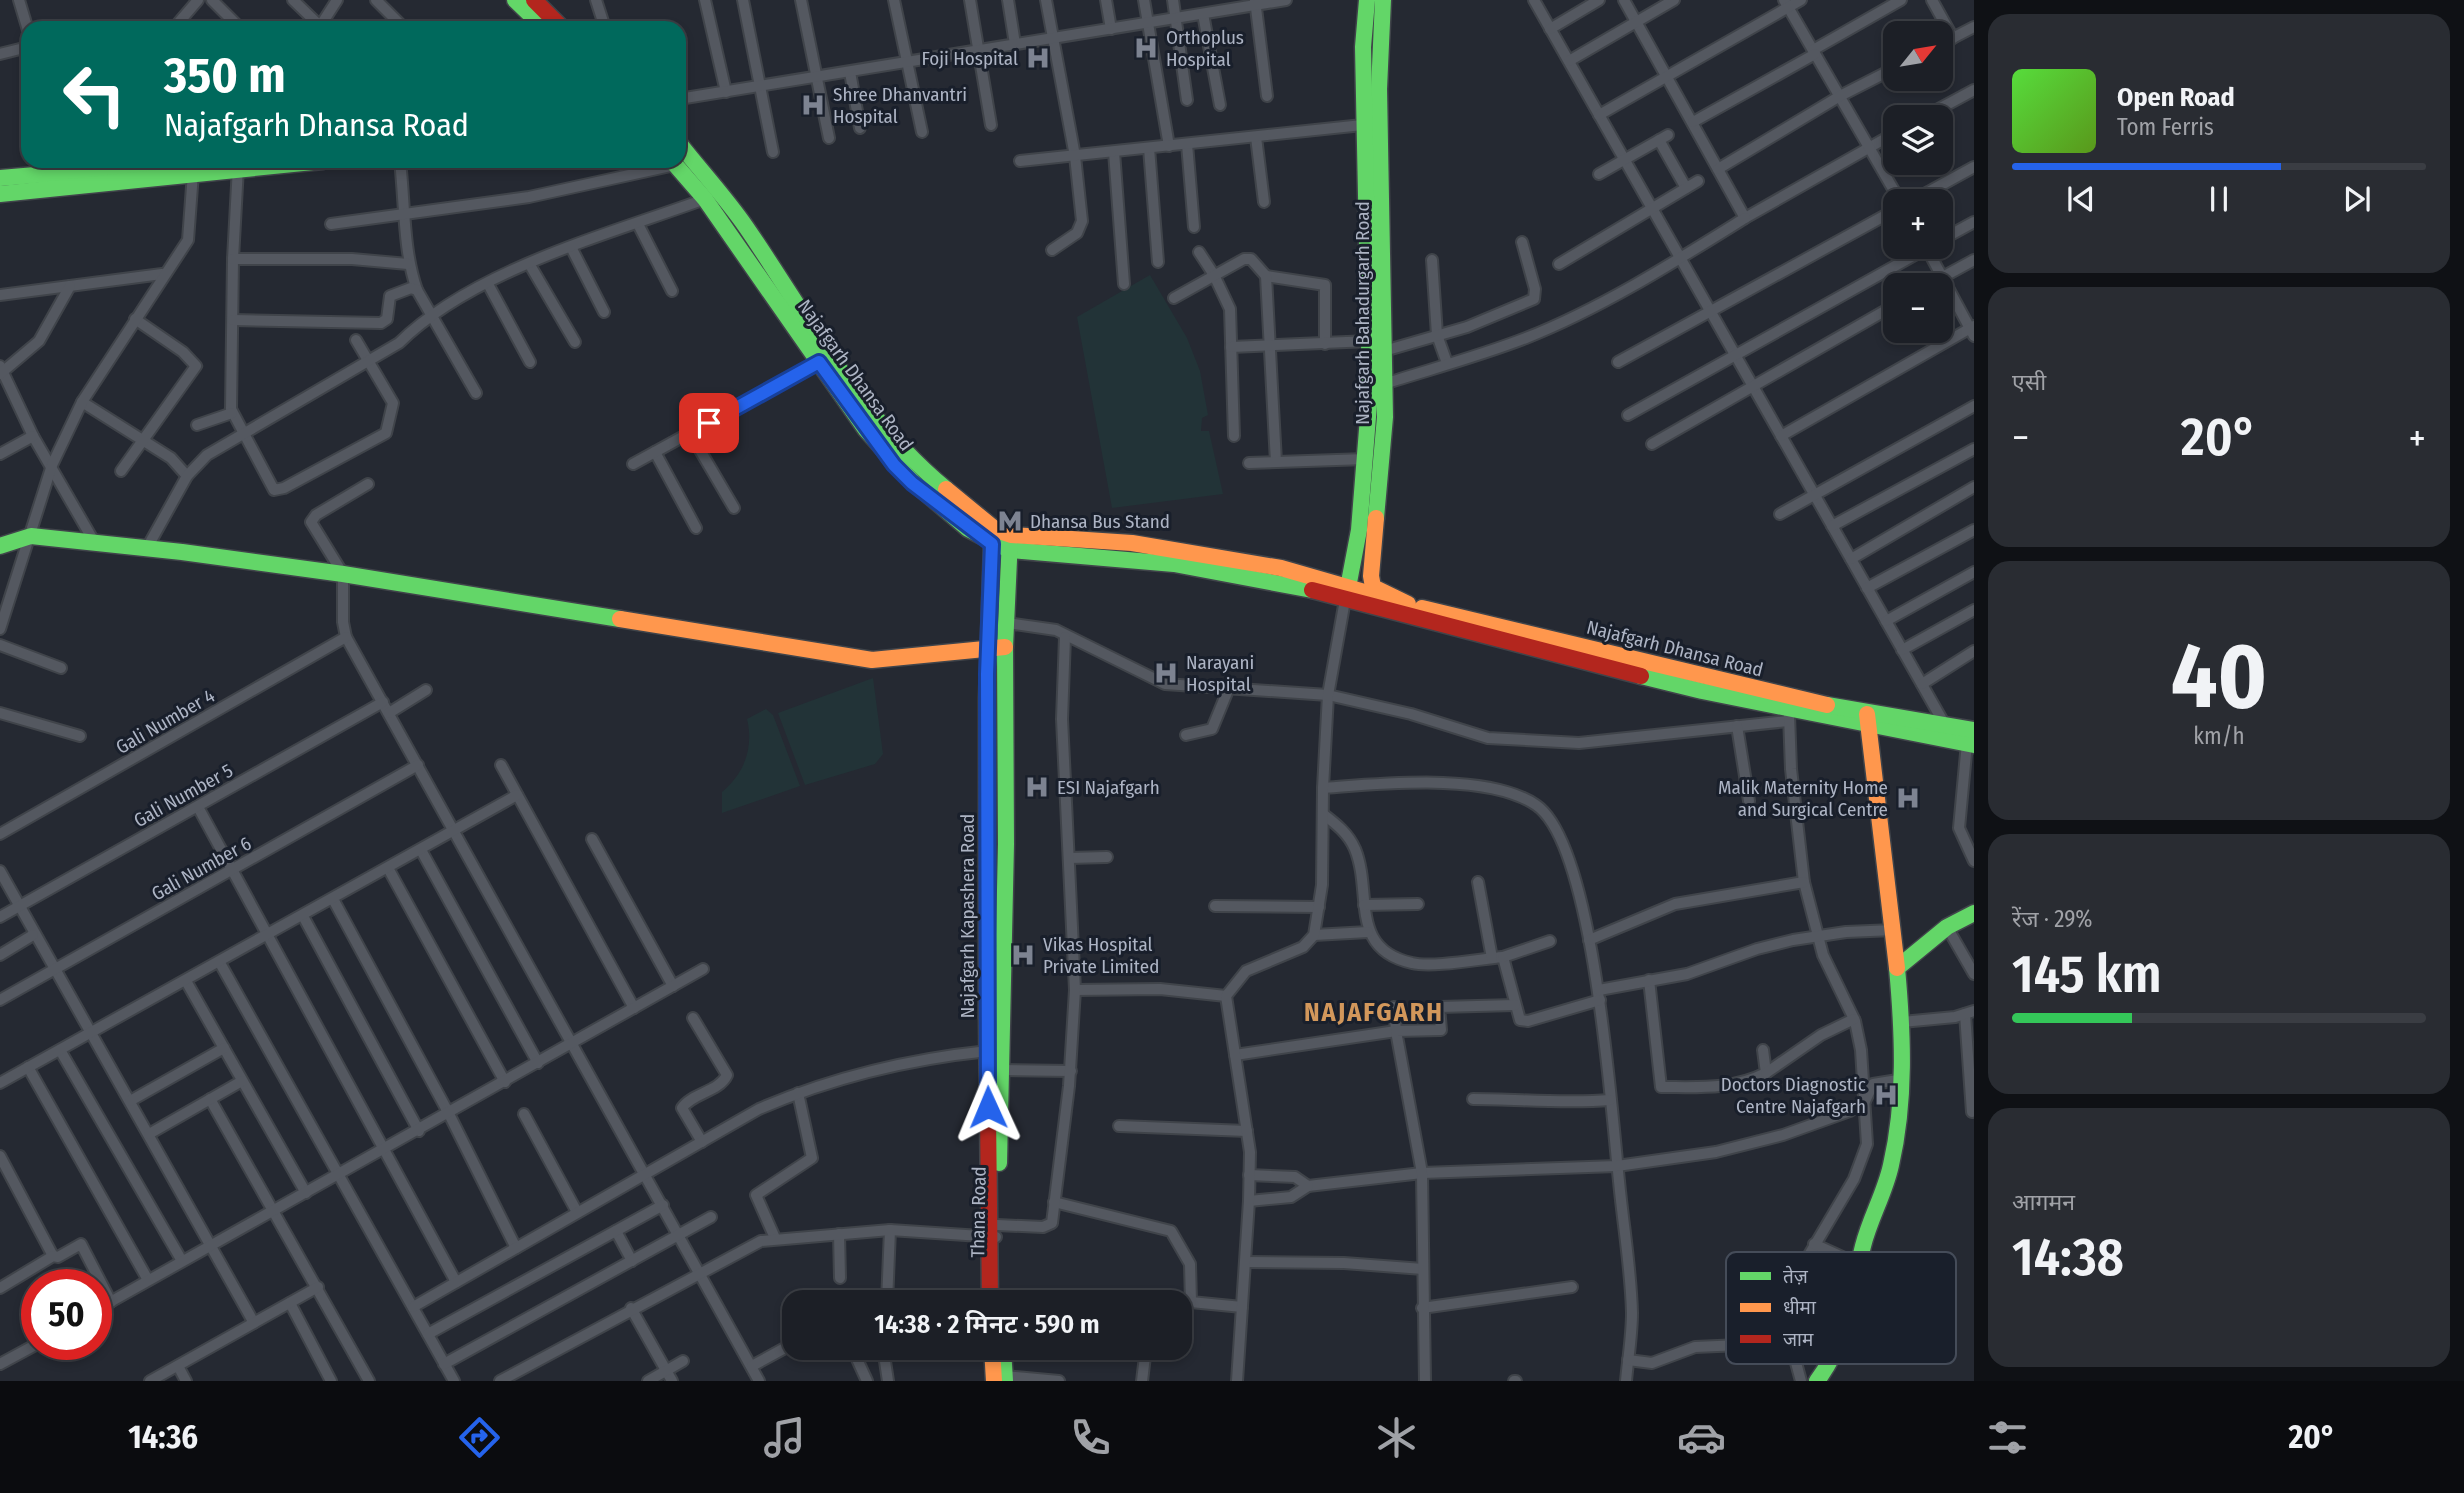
<!DOCTYPE html>
<html lang="hi">
<head>
<meta charset="utf-8">
<style>
	:root { --surface:#1c1f26; --page:#292c32; --text:#f1f3f6; --muted:#a0a2a7; --line:#3a3d43; --accent:#2563eb }
	body { margin:0; font-family:"Fira Sans Condensed","Noto Sans Devanagari",sans-serif; background:var(--page); color:var(--text); height:100vh; display:flex; flex-direction:column; font-size:26px; white-space:nowrap }
	* { box-sizing:border-box; margin:0 }
	p { font-size:23px; color:var(--muted) }
	.icon { flex:none; width:38px; height:38px; fill:none; stroke:currentColor; stroke-width:2; stroke-linecap:round; stroke-linejoin:round }
	.map { position:relative; flex:1; overflow:hidden }
	.side { display:flex; flex-direction:column; gap:14px; padding:14px; background:#0f1115; width:490px }
	.side>* { flex:none }
	.guide { position:absolute; left:21px; top:21px; width:665px; height:147px; border-radius:21px; box-shadow:0 4px 10px #0003,0 0 0 2px var(--line); background:#00695c; color:#fff; overflow:hidden }
	.needle { width:46px; rotate:60deg }
	.buttons { position:absolute; left:1883px; top:21px; display:grid; gap:14px }
	.buttons a { display:grid; place-items:center; width:70px; height:70px; border-radius:14px; background:var(--surface); box-shadow:0 4px 10px #0003,0 0 0 2px var(--line); font-size:35px }
	.speed { position:absolute; left:21px; top:1269px; display:flex; gap:14px; font-size:35px; font-weight:700; text-align:center }
	.speed>* { display:grid; place-content:center; width:91px; height:91px; border-radius:50%; background:var(--surface); box-shadow:0 4px 10px #0003,0 0 0 2px var(--line); line-height:1 }
	.speed .limit { border:10px solid #d22; background:#fff; color:#111 }
	.pin { position:absolute; display:grid; place-items:center; width:60px; height:60px; color:#fff; margin:-30px; border-radius:14px; box-shadow:0 4px 10px #0006 }
	.me { position:absolute; width:77px; margin:-38px; rotate:359deg; stroke-linejoin:round; filter:drop-shadow(0 0 5px #0008) }
	.turn { display:flex; align-items:center; gap:24px; height:147px; padding:0 28px; font-size:32px }
	.turn .icon { width:91px; height:91px; stroke-width:2.5 }
	.turn b { display:block; font-size:49px; line-height:60px }
	.big { font-size:52px; font-weight:600; line-height:1.1 }
	.side .card { flex:1; display:flex; flex-direction:column; justify-content:center; gap:10px; min-width:0; padding:0 24px; border-radius:21px; background:var(--page) }
	.side .dial { align-items:center; gap:0 }
	.dial b { font-size:91px; line-height:1 }
	.song { display:flex; align-items:center; gap:21px }
	.cover { width:84px; height:84px; border-radius:10px; background:linear-gradient(135deg,hsl(110 70% 55%),hsl(90 70% 35%)) }
	.played { height:7px; border-radius:4px; background:linear-gradient(90deg,var(--accent) 65%,var(--line) 65%) }
	.keys { display:flex; justify-content:space-around; direction:ltr }
	.heat { display:flex; justify-content:space-between; align-items:center; font-size:38px; direction:ltr }
	.charge { height:10px; border-radius:5px; background:linear-gradient(90deg,#34c759 29%,var(--line) 0) }
	.trip { position:absolute; left:782px; top:1290px; width:410px; height:70px; border-radius:21px; background:var(--surface); box-shadow:0 4px 10px #0003,0 0 0 2px var(--line); font-weight:600; line-height:70px; text-align:center }
	.tabs { display:flex; height:112px; justify-content:space-around; align-items:center; background:#0b0c0f; color:var(--muted) }
	.tabs .icon { width:49px; height:49px }
	.tabs .current { color:var(--accent) }
	.tabs b { font-size:32px; color:var(--text) }
	main { display:flex; flex:1; min-height:0 }
	.map>svg:first-child { display:block }
	.green { fill:#223337 }
	.lines { fill:none; stroke-linecap:round; stroke-linejoin:round }
	.street-casing { stroke:#40444a; stroke-width:14 }
	.fast-casing { stroke:#40444a; stroke-width:19 }
	.slow-casing { stroke:#40444a; stroke-width:19 }
	.jam-casing { stroke:#40444a; stroke-width:19 }
	.street { stroke:#545860; stroke-width:10 }
	.fast { stroke:#63d668; stroke-width:16 }
	.slow { stroke:#ff974d; stroke-width:16 }
	.jam { stroke:#b3261e; stroke-width:16 }
	.route-casing { stroke:#184099; stroke-width:18 }
	.route { stroke:#2563eb; stroke-width:12 }
	.labels { text-anchor:middle; stroke-width:6; stroke-linejoin:round; paint-order:stroke }
	.poi-label { font-size:19px; fill:#adb4c4; stroke:#191f2b; text-anchor:start }
	.street-label { font-size:19px; fill:#adb4c4; stroke:#191f2b }
	.district-label { font-size:26px; font-weight:bold; letter-spacing:2px; fill:#d2975b; stroke:#191f2b }
	.key { fill:#191f2b; stroke:#454c59; stroke-width:2 }
	.key-label { font-size:19px; fill:#adb4c4 }
</style>
</head>
<body>
<main>
<div class="map">
<svg width="1974" height="1381" viewBox="0 0 1974 1381">
	<rect width="100%" height="100%" fill="#252932"/>
	<g class="green">
		<path d="M1150,275L1187,338L1200,371L1208,415L1202,418L1201,431H1209L1223,494L1112,508L1077,317Z"/>
		<path d="M873,678L883,754L875,764L805,785L778,713Z"/>
		<path d="M766,709L773,715L800,786L722,813V792C744,774 754,748 747,719Z"/>
	</g>
	<g class="lines">
		<g class="street-casing">
			<g id="street">
				<path d="M19,0L28,30"/>
				<path d="M212,0L240,28"/>
				<path d="M293,0L320,26"/>
				<path d="M376,0L404,28"/>
				<path d="M596,0L605,28"/>
				<path d="M705,0L726,92"/>
				<path d="M743,0L773,152"/>
				<path d="M801,0L829,138"/>
				<path d="M894,0L922,132"/>
				<path d="M970,0L991,125"/>
				<path d="M1008,0L1015,44"/>
				<path d="M1046,0L1075,156L1082,221L1077,233L1052,250"/>
				<path d="M1106,0L1111,29"/>
				<path d="M1144,0L1169,146"/>
				<path d="M1173,0L1187,100"/>
				<path d="M1255,0L1267,96"/>
				<path d="M1534,0L1945,725"/>
				<path d="M1624,0L1745,218L1895,133"/>
				<path d="M1784,0L1900,201"/>
				<path d="M1932,0L1953,38"/>
				<path d="M1203,14L1220,105"/>
				<path d="M174,28L198,0"/>
				<path d="M319,28L337,0"/>
				<path d="M1550,29L1599,0"/>
				<path d="M1941,44L1974,27"/>
				<path d="M1813,50L1901,0"/>
				<path d="M0,54L28,47"/>
				<path d="M1569,61L1674,0"/>
				<path d="M850,72L860,128"/>
				<path d="M679,99L1286,0"/>
				<path d="M1599,115L1801,0"/>
				<path d="M1924,117L1974,90"/>
				<path d="M1693,122L1815,54"/>
				<path d="M1256,137L1264,202"/>
				<path d="M1659,140L1686,188"/>
				<path d="M1187,144L1194,227"/>
				<path d="M1149,148L1158,262"/>
				<path d="M1114,152L1124,284"/>
				<path d="M400,161C405,204 403,250 417,290"/>
				<path d="M1020,161L1372,124"/>
				<path d="M238,167L233,259L231,409L274,490L284,488L386,433L393,403L356,340"/>
				<path d="M1718,169L1840,96L1895,68"/>
				<path d="M1599,174L1668,135"/>
				<path d="M1912,201L1974,167"/>
				<path d="M331,224L529,197L675,165"/>
				<path d="M638,224L672,291"/>
				<path d="M1941,240L1974,222"/>
				<path d="M571,247L604,312"/>
				<path d="M1926,247L1974,336"/>
				<path d="M1199,252L1214,275L1230,309L1234,436"/>
				<path d="M233,259H352L408,264"/>
				<path d="M1432,260L1437,335L1447,363"/>
				<path d="M1559,264L1698,181"/>
				<path d="M530,265L575,342"/>
				<path d="M1266,276L1325,285V344"/>
				<path d="M488,284L530,362"/>
				<path d="M1928,285L1974,260"/>
				<path d="M0,295L162,274"/>
				<path d="M1174,298L1244,259H1251L1266,276L1276,462"/>
				<path d="M233,320L381,323L387,319L390,296L411,288L417,290L476,393"/>
				<path d="M1231,347L1370,341"/>
				<path d="M1384,351L1467,327L1534,299L1535,289L1522,242"/>
				<path d="M1618,362L1895,210"/>
				<path d="M0,366L33,436L96,545"/>
				<path d="M0,374L39,341L70,286"/>
				<path d="M1384,384C1431,369 1480,356 1526,338C1602,308 1676,261 1745,218"/>
				<path d="M82,402L171,458L187,476"/>
				<path d="M1628,415L1929,247"/>
				<path d="M197,425L232,413"/>
				<path d="M690,433L734,508"/>
				<path d="M1781,436L1974,326"/>
				<path d="M1652,444L1895,305"/>
				<path d="M655,452L696,528"/>
				<path d="M0,454L33,436"/>
				<path d="M1249,463L1366,459"/>
				<path d="M633,464L819,362"/>
				<path d="M121,471L196,366L183,352L135,319"/>
				<path d="M368,484L316,515L311,522L343,574V622L346,637L759,1381"/>
				<path d="M1780,514L1974,406"/>
				<path d="M1832,526L1974,449"/>
				<path d="M147,548L187,476L207,455L399,343C473,270 609,234 705,199"/>
				<path d="M1851,559L1974,487"/>
				<path d="M1867,588L1974,530"/>
				<path d="M1886,621L1974,572"/>
				<path d="M1007,623L1056,630L1165,684L1328,695L1411,714L1488,738L1579,743L1788,721"/>
				<path d="M0,629L52,465L82,402L188,240L193,173"/>
				<path d="M0,645L61,668"/>
				<path d="M1902,650L1974,610"/>
				<path d="M1922,684L1974,651"/>
				<path d="M0,713L80,736"/>
				<path d="M389,713L426,690"/>
				<path d="M1789,715L1791,769L1804,882L1823,955L1855,1021L1861,1050L1867,1144L1854,1179L1803,1265L1796,1284L1790,1344"/>
				<path d="M1737,726L1749,801"/>
				<path d="M1186,735L1212,729L1228,690"/>
				<path d="M1967,743L1959,828L1974,861"/>
				<path d="M501,765L634,1008"/>
				<path d="M1323,788C1379,784 1488,772 1536,805C1594,844 1611,1108 1619,1181C1623,1224 1631,1269 1632,1313C1632,1335 1628,1359 1626,1381"/>
				<path d="M198,807L456,1282"/>
				<path d="M1323,814C1336,824 1348,833 1355,849C1373,893 1348,949 1412,963C1432,968 1480,959 1503,957L1520,1020L1528,1021L1600,1000"/>
				<path d="M0,834L346,637"/>
				<path d="M592,839L673,986"/>
				<path d="M421,850L538,1063"/>
				<path d="M1069,858L1107,857"/>
				<path d="M388,868L505,1082"/>
				<path d="M0,871L254,1323"/>
				<path d="M1478,882L1492,958"/>
				<path d="M333,899L448,1112L516,1248"/>
				<path d="M1364,905L1418,904"/>
				<path d="M1215,906L1319,907"/>
				<path d="M303,916L419,1131"/>
				<path d="M0,917L383,702"/>
				<path d="M1947,927L1974,974"/>
				<path d="M1314,935L1368,932"/>
				<path d="M1589,940L1675,904L1804,882"/>
				<path d="M0,955L33,935"/>
				<path d="M1503,957L1550,941"/>
				<path d="M220,963L454,1381"/>
				<path d="M1649,980L1661,1087C1698,1087 1732,1090 1766,1073L1763,1050"/>
				<path d="M186,981L306,1193"/>
				<path d="M1075,990L1160,989L1226,996"/>
				<path d="M1599,990L1687,974L1757,949L1793,940L1846,932L1894,930"/>
				<path d="M0,1000L418,765"/>
				<path d="M1965,1014L1972,1112"/>
				<path d="M693,1018L727,1075C719,1092 692,1093 682,1108L702,1142"/>
				<path d="M1902,1022L1955,1017L1974,1011"/>
				<path d="M60,1050L182,1261"/>
				<path d="M1235,1055L1396,1031L1394,1007"/>
				<path d="M28,1067L148,1280"/>
				<path d="M1000,1070L1071,1071"/>
				<path d="M1766,1073L1821,1035L1854,1019"/>
				<path d="M0,1083L517,795"/>
				<path d="M210,1099L369,1381"/>
				<path d="M1473,1099C1519,1099 1565,1104 1610,1100"/>
				<path d="M130,1101L224,1048"/>
				<path d="M524,1114L577,1212"/>
				<path d="M1119,1126L1247,1131"/>
				<path d="M149,1134L242,1081"/>
				<path d="M0,1156L53,1256"/>
				<path d="M1308,1186L1422,1173L1617,1166L1716,1152L1783,1135L1850,1111L1865,1101L1873,1084L1904,1079"/>
				<path d="M1249,1201L1291,1197L1308,1186L1295,1177L1249,1175"/>
				<path d="M1054,1202L1171,1231L1190,1264L1191,1302L1242,1307"/>
				<path d="M997,1225L1043,1227L1052,1223L1069,1086L1075,990L1062,719L1065,637"/>
				<path d="M616,1231L632,1261"/>
				<path d="M839,1234L840,1278"/>
				<path d="M775,1238L756,1195L812,1158L798,1093"/>
				<path d="M1814,1244L1860,1265"/>
				<path d="M1246,1262L1344,1263L1423,1269"/>
				<path d="M1738,1268L1742,1345"/>
				<path d="M0,1288L53,1256L58,1257L81,1244L111,1302"/>
				<path d="M887,1302L890,1230"/>
				<path d="M1152,1302L1160,1299L1191,1302"/>
				<path d="M290,1303L331,1381"/>
				<path d="M413,1307L759,1109C831,1078 910,1059 988,1051"/>
				<path d="M631,1308L672,1381"/>
				<path d="M1422,1308L1572,1287"/>
				<path d="M96,1310L703,969"/>
				<path d="M428,1334L663,1205"/>
				<path d="M852,1348L867,1381"/>
				<path d="M883,1348L888,1381"/>
				<path d="M1628,1360L1652,1363L1695,1347L1786,1343L1792,1348L1801,1381"/>
				<path d="M0,1364L37,1344"/>
				<path d="M444,1364L711,1217"/>
				<path d="M178,1366L186,1381"/>
				<path d="M752,1366L794,1343"/>
				<path d="M1005,1376L1059,1381"/>
				<path d="M150,1381L318,1287"/>
				<path d="M500,1381L761,1241L890,1230L996,1237"/>
				<path d="M648,1381L683,1361"/>
				<path d="M1142,1381L1146,1348"/>
				<path d="M1237,1381L1249,1201L1250,1152L1226,996L1246,971L1303,947L1314,935L1322,885L1323,788L1328,695L1345,600"/>
				<path d="M1425,1381L1422,1173L1396,1031L1441,1030L1439,1007L1515,1005"/>
				<path d="M1514,1381H1516"/>
			</g>
		</g>
		<g class="fast-casing">
			<g id="fast">
				<path d="M515,0L544,28"/>
				<path d="M679,143C701,171 726,198 746,227C808,317 860,419 946,489"/>
				<path d="M672,161L705,199L866,430L913,482L968,529L1009,550L1174,564L1312,590"/>
				<path d="M0,178L185,162"/>
				<path d="M0,194L323,161"/>
				<path d="M1376,518L1385,417L1379,89L1383,0"/>
				<path d="M0,546L31,536L182,552L343,574L620,619"/>
				<path d="M1346,598L1359,530L1370,392L1363,47L1367,0"/>
				<path d="M1641,676L1702,691L1974,745"/>
				<path d="M1827,705L1974,730"/>
				<path d="M1897,968L1947,927L1974,913"/>
				<path d="M987,1017V698L992,544L996,532"/>
				<path d="M999,1163L1006,844L1005,647L1010,538"/>
				<path d="M1003,1348L1005,1381"/>
				<path d="M1817,1381C1848,1340 1851,1294 1863,1246C1870,1218 1885,1193 1891,1165C1906,1100 1903,1034 1897,968"/>
			</g>
		</g>
		<g class="slow-casing">
			<g id="slow">
				<path d="M946,489L996,530L1011,535L1132,543L1281,568L1392,600"/>
				<path d="M1376,518L1371,576L1373,587L1408,604"/>
				<path d="M1422,608L1827,705"/>
				<path d="M620,619L872,660L1005,647"/>
				<path d="M1867,714L1897,968"/>
				<path d="M992,1348L994,1381"/>
			</g>
		</g>
		<g class="jam-casing">
			<g id="jam">
				<path d="M534,0L562,28"/>
				<path d="M1312,590L1641,676"/>
				<path d="M987,1017L990,1302"/>
			</g>
		</g>
		<use href="#street" class="street"/>
		<use href="#fast" class="fast"/>
		<use href="#slow" class="slow"/>
		<use href="#jam" class="jam"/>
	</g>
	<g class="lines">
		<g class="route-casing">
			<path id="route" d="M709,423L819,362L894,465L912,483L992,544L987,674L988,1107"/>
		</g>
		<use href="#route" class="route"/>
	</g>
	<defs>
		<g id="hospital-bare" transform="scale(1.89)"><path d="M-5-5h3v3.5h4V-5h3V5h-3V1.5h-4V5h-3Z" fill="#7d8391" stroke="#191f2b" stroke-width="2.5" paint-order="stroke"/></g>
		<g id="metro-bare" transform="scale(1.89)"><path d="M-5.5 5V-5H-3L0 0L3-5H5.5V5H3V-.5L0 4L-3-.5V5Z" fill="#7d8391" stroke="#191f2b" stroke-width="2.5" paint-order="stroke"/></g>
	</defs>
	<g fill-rule="evenodd">
		<use href="#hospital-bare" x="1146" y="48"/>
		<use href="#hospital-bare" x="1038" y="58"/>
		<use href="#hospital-bare" x="813" y="105"/>
		<use href="#metro-bare" x="1010" y="521"/>
		<use href="#hospital-bare" x="1166" y="673"/>
		<use href="#hospital-bare" x="1037" y="787"/>
		<use href="#hospital-bare" x="1908" y="798"/>
		<use href="#hospital-bare" x="1023" y="955"/>
		<use href="#hospital-bare" x="1886" y="1095"/>
	</g>
	<g class="labels">
		<g class="poi-label">
			<text x="1166" y="44">Orthoplus<tspan x="1166" dy="22">Hospital</tspan></text>
			<text x="1018" y="65" text-anchor="end">Foji Hospital</text>
			<text x="833" y="101">Shree Dhanvantri<tspan x="833" dy="22">Hospital</tspan></text>
			<text x="1030" y="528">Dhansa Bus Stand</text>
			<text x="1186" y="669">Narayani<tspan x="1186" dy="22">Hospital</tspan></text>
			<text x="1057" y="794">ESI Najafgarh</text>
			<text x="1888" y="794" text-anchor="end">Malik Maternity Home<tspan x="1888" dy="22">and Surgical Centre</tspan></text>
			<text x="1043" y="951">Vikas Hospital<tspan x="1043" dy="22">Private Limited</tspan></text>
			<text x="1866" y="1091" text-anchor="end">Doctors Diagnostic<tspan x="1866" dy="22">Centre Najafgarh</tspan></text>
		</g>
		<g class="street-label">
			<text transform="translate(1362 313) rotate(-90)" y="7">Najafgarh Bahadurgarh Road</text>
			<text transform="translate(856 375) rotate(54)" y="7">Najafgarh Dhansa Road</text>
			<text transform="translate(1675 648) rotate(14)" y="7">Najafgarh Dhansa Road</text>
			<text transform="translate(165 721) rotate(-30)" y="7">Gali Number 4</text>
			<text transform="translate(183 795) rotate(-29)" y="7">Gali Number 5</text>
			<text transform="translate(201 868) rotate(-29)" y="7">Gali Number 6</text>
			<text transform="translate(967 916) rotate(-90)" y="7">Najafgarh Kapashera Road</text>
			<text transform="translate(978 1212) rotate(-89)" y="7">Thana Road</text>
		</g>
		<g class="district-label">
			<text x="1374" y="1021">NAJAFGARH</text>
		</g>
	</g>
	<rect x="1726" y="1252" width="230" height="112" rx="10" class="key"/>
	<rect x="1740" y="1272" width="31" height="8" fill="#63d668"/>
	<rect x="1740" y="1303" width="31" height="9" fill="#ff974d"/>
	<rect x="1740" y="1335" width="31" height="8" fill="#b3261e"/>
	<g class="key-label">
		<text x="1783" y="1283">तेज़</text>
		<text x="1783" y="1314">धीमा</text>
		<text x="1783" y="1346">जाम</text>
	</g>
</svg>
<div class="buttons">
<a><svg class="needle" viewBox="-14 -14 28 28"><path d="M0-13l5 13h-10z" fill="#e53935"/><path d="M0 13l5-13h-10z" fill="#a0a2a7"/></svg></a>
<a><svg class="icon" aria-label="layers" viewBox="0 0 24 24"><path d="M12 4l9 5-9 5-9-5zM3 14l9 5 9-5"/></svg></a>
<a>+</a>
<a>−</a>
</div>
<div class="speed"><div class="limit">50</div></div>
<div class="pin" style="left:709px;top:423px;background:#d93025"><svg class="icon" aria-label="arrive" viewBox="0 0 24 24"><path d="M6 21V4h12l-3 4 3 4H6"/></svg></div>
<svg class="me" style="left:988px;top:1107px" viewBox="-20 -20 40 40"><path d="M0-17L14 15 0 8-14 15z" fill="#2563eb" stroke="#fff" stroke-width="4"/></svg>
<div class="trip">14:38 · 2 मिनट · 590 m</div>
<div class="guide">
<div class="turn"><svg class="icon" aria-label="left" viewBox="0 0 24 24"><path d="M17 20v-9H6M10 6l-5 5 5 5"/></svg><div><b>350 m</b>Najafgarh Dhansa Road</div></div>
</div>
</div>
<section class="side">
<div class="card">
<div class="song"><i class="cover"></i><div><b>Open Road</b><p>Tom Ferris</p></div></div>
<div class="played"></div>
<div class="keys"><svg class="icon" aria-label="previous" viewBox="0 0 24 24"><path d="M18 5L8 12l10 7zM5 5v14"/></svg><svg class="icon" aria-label="pause" viewBox="0 0 24 24"><path d="M8 5v14M16 5v14"/></svg><svg class="icon" aria-label="next" viewBox="0 0 24 24"><path d="M6 5l10 7-10 7zM19 5v14"/></svg></div>
</div>
<div class="card"><p>एसी</p>
<div class="heat"><a>−</a><b class="big">20°</b><a>+</a></div>
</div>
<div class="card dial"><b>40</b><p>km/h</p></div>
<div class="card"><p>रेंज · 29%</p><b class="big">145 km</b><div class="charge"></div></div>
<div class="card"><p>आगमन</p><b class="big">14:38</b></div>
</section>
</main>
<nav class="tabs">
<b>14:36</b>
<svg class="icon current" aria-label="directions" viewBox="0 0 24 24"><path d="M12 3l9 9-9 9-9-9zM9 14v-3h6M13 9l2 2-2 2"/></svg>
<svg class="icon" aria-label="music" viewBox="0 0 24 24"><path d="M9 18V5l10-2v13"/><circle cx="6" cy="18" r="3"/><circle cx="16" cy="16" r="3"/></svg>
<svg class="icon" aria-label="phone" viewBox="0 0 24 24"><path d="M5 4h4l2 5-3 2q2 4 5 5l2-3 5 2v4C11 20 4 13 5 4z"/></svg>
<svg class="icon" aria-label="climate" viewBox="0 0 24 24"><path d="M12 3v18M4 7l16 10M4 17L20 7"/></svg>
<svg class="icon" aria-label="car" viewBox="0 0 24 24"><path d="M5 17H2v-5l4-1 3-4h7l3 4 3 1v5h-3M9 17h6M6 11h13"/><circle cx="7" cy="17" r="2"/><circle cx="17" cy="17" r="2"/></svg>
<svg class="icon" aria-label="filters" viewBox="0 0 24 24"><path d="M4 7h16M4 17h16"/><circle cx="9" cy="7" r="2"/><circle cx="15" cy="17" r="2"/></svg>
<b>20°</b>
</nav>
</body>
</html>
